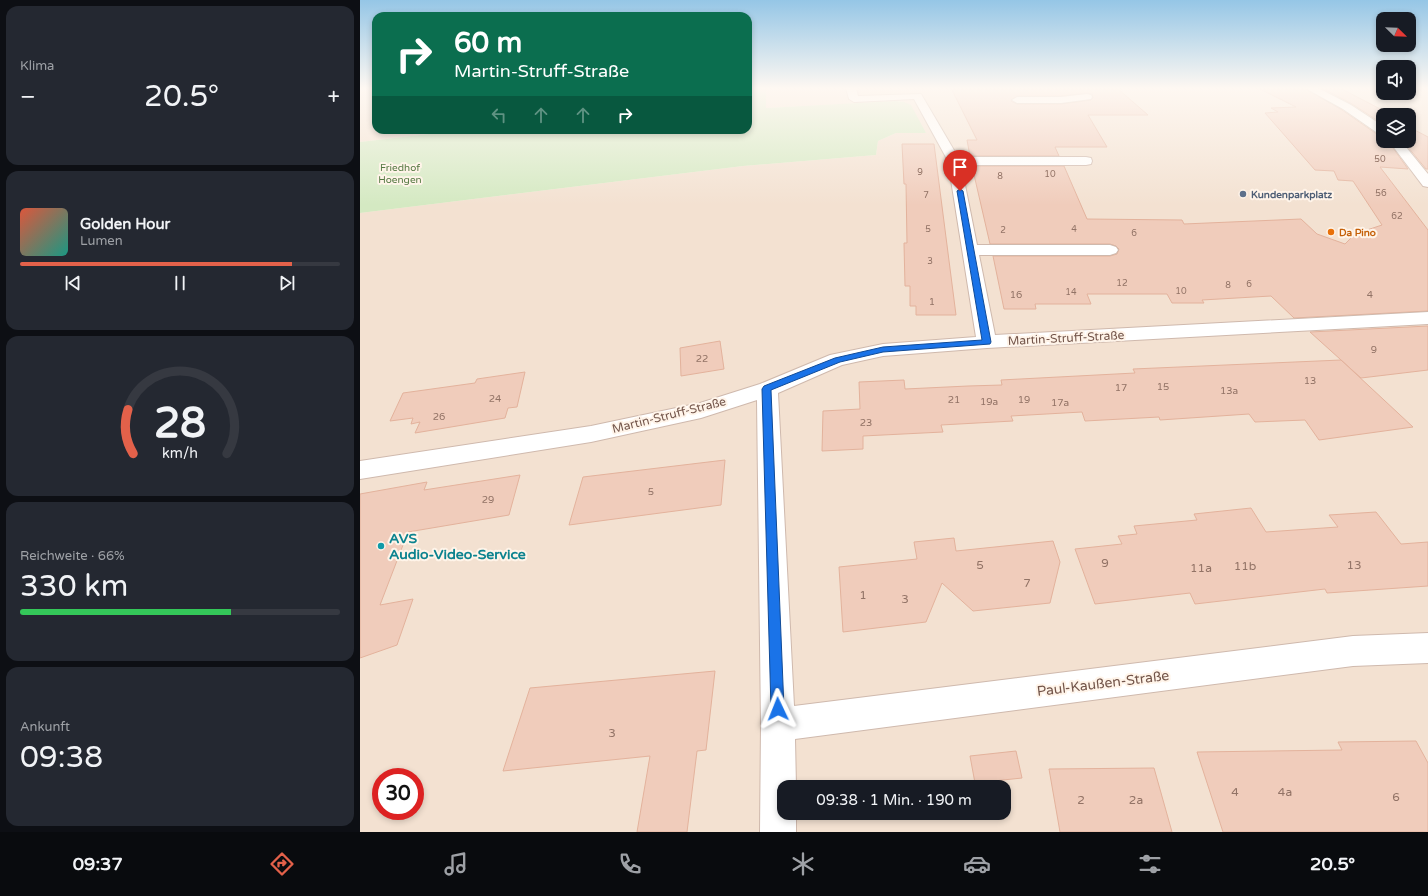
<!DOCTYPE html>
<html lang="de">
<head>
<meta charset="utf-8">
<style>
	:root { --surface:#171b24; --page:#242831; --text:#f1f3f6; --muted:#9ea1a6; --line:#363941; --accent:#e3614a }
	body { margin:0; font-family:"Varela Round",sans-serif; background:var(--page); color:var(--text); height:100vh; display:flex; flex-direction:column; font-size:15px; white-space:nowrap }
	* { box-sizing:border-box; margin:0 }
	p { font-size:13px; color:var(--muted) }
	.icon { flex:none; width:22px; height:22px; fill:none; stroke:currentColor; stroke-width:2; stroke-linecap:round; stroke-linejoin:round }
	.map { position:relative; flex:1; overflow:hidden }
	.panel { display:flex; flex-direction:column; gap:6px; padding:6px; background:#0d0f14; width:360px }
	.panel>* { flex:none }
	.top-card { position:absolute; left:12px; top:12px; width:380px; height:122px; border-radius:12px; box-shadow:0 2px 6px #0003; background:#0b6e4f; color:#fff; overflow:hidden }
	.needle { width:26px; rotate:113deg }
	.controls { position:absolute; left:1016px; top:12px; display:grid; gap:8px }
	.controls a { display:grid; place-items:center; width:40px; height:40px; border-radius:8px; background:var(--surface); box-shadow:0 2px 6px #0003; font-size:20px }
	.speed { position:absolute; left:12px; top:768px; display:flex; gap:8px; font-size:20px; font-weight:700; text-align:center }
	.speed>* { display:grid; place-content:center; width:52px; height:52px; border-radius:50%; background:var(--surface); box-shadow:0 2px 6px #0003; line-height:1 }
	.speed .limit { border:6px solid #d22; background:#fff; color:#111 }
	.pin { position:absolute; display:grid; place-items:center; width:34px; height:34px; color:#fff; margin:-41px -17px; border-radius:50% 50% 50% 0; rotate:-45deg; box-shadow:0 0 4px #0007 }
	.pin .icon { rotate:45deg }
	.me { position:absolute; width:44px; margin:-22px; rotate:358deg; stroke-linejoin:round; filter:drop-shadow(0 0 3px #0008) }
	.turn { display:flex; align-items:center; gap:14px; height:84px; padding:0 16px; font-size:18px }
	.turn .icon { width:52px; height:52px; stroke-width:2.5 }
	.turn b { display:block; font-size:28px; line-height:34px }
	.lanes { display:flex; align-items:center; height:38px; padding:0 16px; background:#0003; justify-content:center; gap:20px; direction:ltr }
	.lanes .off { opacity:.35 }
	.big { font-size:30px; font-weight:600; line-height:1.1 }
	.panel .widget { flex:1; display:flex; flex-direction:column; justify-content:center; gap:6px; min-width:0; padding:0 14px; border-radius:12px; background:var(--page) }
	.panel .dial { align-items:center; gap:0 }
	.dial svg { height:104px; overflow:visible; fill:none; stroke:var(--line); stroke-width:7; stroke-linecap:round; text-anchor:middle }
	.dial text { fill:var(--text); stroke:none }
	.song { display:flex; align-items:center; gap:12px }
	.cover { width:48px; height:48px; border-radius:6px; background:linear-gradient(135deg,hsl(10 70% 55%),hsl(170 70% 35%)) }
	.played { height:4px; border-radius:2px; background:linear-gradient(90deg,var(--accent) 85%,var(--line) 85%) }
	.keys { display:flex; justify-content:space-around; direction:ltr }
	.heat { display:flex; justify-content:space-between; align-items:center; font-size:22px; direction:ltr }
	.charge { height:6px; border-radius:3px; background:linear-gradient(90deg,#34c759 66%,var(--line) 0) }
	.trip { position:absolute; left:417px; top:780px; width:234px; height:40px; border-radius:12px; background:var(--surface); box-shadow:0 2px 6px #0003; font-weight:600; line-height:40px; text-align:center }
	.tab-bar { display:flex; height:64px; justify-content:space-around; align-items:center; background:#090b0e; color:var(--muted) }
	.tab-bar .icon { width:28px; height:28px }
	.tab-bar .selected { color:var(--accent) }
	.tab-bar b { font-size:18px; color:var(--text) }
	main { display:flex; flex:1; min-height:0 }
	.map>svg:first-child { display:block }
	.residential { fill:#f3e1d1; fill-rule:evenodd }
	.green { fill:#d4e9c2 }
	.building { fill:#f0ccbb; stroke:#e3b29c; fill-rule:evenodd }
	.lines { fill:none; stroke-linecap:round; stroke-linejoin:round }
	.minor-casing { stroke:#cfb9ad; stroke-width:2 }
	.minor { fill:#fff; fill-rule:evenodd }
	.route { fill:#1a73e8; stroke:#114b97 }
	.service-dot { fill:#5c6f8a; stroke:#fff4e9; stroke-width:1.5 }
	.food-dot { fill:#e8710a; stroke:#fff4e9; stroke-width:1.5 }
	.culture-dot { fill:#0f9aa8; stroke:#fff4e9; stroke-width:1.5 }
	.labels { text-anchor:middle; stroke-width:4; stroke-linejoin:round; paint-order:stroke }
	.far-number-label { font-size:9px; fill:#927366 }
	.far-park-label { font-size:10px; fill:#557842; stroke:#fff4e9 }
	.far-service-label { font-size:10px; font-weight:bold; fill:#4e5e75; stroke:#fff4e9; text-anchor:start }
	.far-food-label { font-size:10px; font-weight:bold; fill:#c56008; stroke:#fff4e9; text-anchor:start }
	.number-label { font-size:10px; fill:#927366 }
	.street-label { font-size:12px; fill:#73554a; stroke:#fff4e9 }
	.near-number-label { font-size:12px; fill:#927366 }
	.near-culture-label { font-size:14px; font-weight:bold; fill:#0d838f; stroke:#fff4e9; text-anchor:start }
	.near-street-label { font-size:14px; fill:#73554a; stroke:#fff4e9 }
</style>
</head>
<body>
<main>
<section class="panel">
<div class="widget"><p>Klima</p>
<div class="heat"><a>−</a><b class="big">20.5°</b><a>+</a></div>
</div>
<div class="widget">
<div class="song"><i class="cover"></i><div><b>Golden Hour</b><p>Lumen</p></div></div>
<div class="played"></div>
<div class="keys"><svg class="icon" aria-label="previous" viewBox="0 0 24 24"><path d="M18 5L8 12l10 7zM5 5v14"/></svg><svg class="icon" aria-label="pause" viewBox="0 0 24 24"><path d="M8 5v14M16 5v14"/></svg><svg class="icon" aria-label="next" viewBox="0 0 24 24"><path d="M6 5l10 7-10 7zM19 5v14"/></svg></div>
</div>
<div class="widget dial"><svg viewBox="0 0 100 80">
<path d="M14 69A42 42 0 1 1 86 69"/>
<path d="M14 69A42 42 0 0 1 10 35" stroke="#e3614a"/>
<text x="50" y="56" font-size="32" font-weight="700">28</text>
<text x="50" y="72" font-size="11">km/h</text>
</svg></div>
<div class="widget"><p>Reichweite · 66%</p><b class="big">330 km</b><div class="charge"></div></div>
<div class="widget"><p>Ankunft</p><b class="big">09:38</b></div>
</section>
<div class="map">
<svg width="1068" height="832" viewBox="0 0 1068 832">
	<rect width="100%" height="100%" fill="#fcf0e3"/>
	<g class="residential">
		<path d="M0,88H16V130H103L0,142Z"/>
		<path d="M406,88H1023V93H1049V88H1068V832H0V213L383,166L516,155L518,141L536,133H566L540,101L406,108ZM1023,115H1049V141H1023ZM21,777H55V811H21ZM424,787H644V813H424Z"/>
	</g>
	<path class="green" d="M388,88H406V108L535,101L544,102L551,105L566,133H536L518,141L516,155L383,166L0,213V142L103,130H388Z"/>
	<g class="building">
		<path d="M591,88H757L788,115H728L747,147H695L699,156H610L607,140H617ZM727,93L732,94L733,98L731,100L701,104H657L651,101L657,96H701Z"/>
		<path d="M898,88H944L982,110L1018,135L1023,136V141H1028L1048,169L1020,167L1068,230V311L934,318L911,296L842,300L844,303H812L807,294H727L731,304H675L676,309H644L633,256H750L757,254L759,249L756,246L750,244H630L612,166H704L727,219L822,220L824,224L941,219L957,234L985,244L995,234L1022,225L993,181L978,180L974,171L955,170L905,113L918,112L911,108L936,107Z"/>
		<path d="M962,88H980L1026,112H1023L1028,115H1023V124L992,104Z"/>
		<path d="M1049,127L1068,137V169H1066L1043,141H1049Z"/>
		<path d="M542,144H574L596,315H556V306H550V286H545L544,243H547L546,184H544Z"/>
		<path d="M1068,326V370L1001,378L950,332Z"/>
		<path d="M360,341L364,369L321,376L320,348Z"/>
		<path d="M981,360L1053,427L959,440L945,420L895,422L889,414L800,420L799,417L725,421L722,412L651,416L653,421L581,425L583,432L503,436V449L462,451L463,411L500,409L499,382L544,380L545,389L608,386L642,385L641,380L775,373L773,369Z"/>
		<path d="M165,372L157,407L148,408L145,418L55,433L60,422L51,424L53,418L30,421L43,393L115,383L117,379Z"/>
		<path d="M365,460L361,505L209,525L223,477Z"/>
		<path d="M160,475L149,515L48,532L20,605L53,599L37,645L0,658V494L67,482L64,490Z"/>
		<path d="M891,508L906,532L978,527L969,515L1016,512L1041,544L1068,542V586L967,593L965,589L835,604L830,593L735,604L715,549L762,544L758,536L777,534L774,526L837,520L834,514Z"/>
		<path d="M594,538L596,551L693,541L700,562L690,603L613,611L582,583L566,622L483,632L479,567L557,559L554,542Z"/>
		<path d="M355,671L346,750L337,751L327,832H277L290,756L143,771L170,688Z"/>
		<path d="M1056,741L1068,763V832H863L837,752L982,750L978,742Z"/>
		<path d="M656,751L662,778L615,783L610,756Z"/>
		<path d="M794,768L812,832H700L689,769Z"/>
	</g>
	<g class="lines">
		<g class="minor-casing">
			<g id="minor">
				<path d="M486,88H496L498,96L561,94L598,157H726L731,158L732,161L731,164L726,165H601L617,245H750L756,247L758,250L756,253L750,255H619L635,335L1068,312V324L627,348L523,356L482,365L418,393L434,706L993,636L1068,633V663L993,666L435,739L436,787H424V813H436V832H400L401,725L397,400L341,418L231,442L0,479V461L231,426L340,403L400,384L470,355L523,344L616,337L588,161L554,99L494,102L489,99Z"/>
				<path d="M945,88H958L991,105L1023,126V135L1019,134L983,109Z"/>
				<path d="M727,94L731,95L732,97L731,99L701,103H657L652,100L657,97H701Z"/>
				<path d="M1029,141H1041L1068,174V187L1063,186Z"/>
			</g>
		</g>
		<use href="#minor" class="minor"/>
	</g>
	<linearGradient id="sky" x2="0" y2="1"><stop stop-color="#95c6e6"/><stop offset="0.43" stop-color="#fef8f2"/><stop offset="1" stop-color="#fef8f2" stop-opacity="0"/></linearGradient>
	<rect width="1068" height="205" fill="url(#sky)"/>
	<path class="route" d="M600,189L603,191L631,342L630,344L523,352L480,362L411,390L424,709L422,714L418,716L413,714L411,709L402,389L404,386L475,358L523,347L622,340L597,191Z"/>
	<circle class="service-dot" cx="883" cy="194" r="4"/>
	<circle class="food-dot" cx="971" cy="232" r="4"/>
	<circle class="culture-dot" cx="21" cy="546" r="4"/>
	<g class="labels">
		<g class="far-number-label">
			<text x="1020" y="162">50</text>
			<text x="560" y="175">9</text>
			<text x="690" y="177">10</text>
			<text x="640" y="179">8</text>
			<text x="1021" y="196">56</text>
			<text x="566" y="198">7</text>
			<text x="1037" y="219">62</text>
			<text x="568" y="232">5</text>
			<text x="714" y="232">4</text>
			<text x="643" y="233">2</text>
			<text x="774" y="236">6</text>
			<text x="570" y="264">3</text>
			<text x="762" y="286">12</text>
			<text x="889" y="287">6</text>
			<text x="868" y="288">8</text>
			<text x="821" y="294">10</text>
			<text x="711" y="295">14</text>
		</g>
		<g class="far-park-label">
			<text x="40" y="171">Friedhof<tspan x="40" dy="12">Hoengen</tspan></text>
		</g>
		<g class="far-service-label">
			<text x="891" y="198">Kundenparkplatz</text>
		</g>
		<g class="far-food-label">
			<text x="979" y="236">Da Pino</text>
		</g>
		<g class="number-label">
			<text x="656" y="298">16</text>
			<text x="1010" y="298">4</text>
			<text x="572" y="305">1</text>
			<text x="1014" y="353">9</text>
			<text x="342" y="362">22</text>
			<text x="950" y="384">13</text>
			<text x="803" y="390">15</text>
			<text x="761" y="391">17</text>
			<text x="869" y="394">13a</text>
			<text x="135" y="402">24</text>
			<text x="594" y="403">21</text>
			<text x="664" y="403">19</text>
			<text x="629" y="405">19a</text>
			<text x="700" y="406">17a</text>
			<text x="79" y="420">26</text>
			<text x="506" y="426">23</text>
			<text x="291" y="495">5</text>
			<text x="128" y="503">29</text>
		</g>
		<g class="street-label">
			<text transform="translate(706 338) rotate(-3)" y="4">Martin-Struff-Straße</text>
			<text transform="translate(309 415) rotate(-14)" y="4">Martin-Struff-Straße</text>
		</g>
		<g class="near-number-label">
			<text x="745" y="567">9</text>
			<text x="620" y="569">5</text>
			<text x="994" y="569">13</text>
			<text x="885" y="570">11b</text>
			<text x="841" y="572">11a</text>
			<text x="667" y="587">7</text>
			<text x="503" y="599">1</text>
			<text x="545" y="603">3</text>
			<text x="252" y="737">3</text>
			<text x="875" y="796">4</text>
			<text x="925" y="796">4a</text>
			<text x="1036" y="801">6</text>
			<text x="721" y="804">2</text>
			<text x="776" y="804">2a</text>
		</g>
		<g class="near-culture-label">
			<text x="29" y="543">AVS<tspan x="29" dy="16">Audio-Video-Service</tspan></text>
		</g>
		<g class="near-street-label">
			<text transform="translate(743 683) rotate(-7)" y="5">Paul-Kaußen-Straße</text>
		</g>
	</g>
</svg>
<div class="controls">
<a><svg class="needle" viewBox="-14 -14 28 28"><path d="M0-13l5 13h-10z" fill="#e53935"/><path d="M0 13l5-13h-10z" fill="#9ea1a6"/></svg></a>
<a><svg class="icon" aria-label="sound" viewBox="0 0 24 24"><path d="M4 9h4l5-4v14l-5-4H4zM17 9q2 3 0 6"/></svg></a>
<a><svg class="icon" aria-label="layers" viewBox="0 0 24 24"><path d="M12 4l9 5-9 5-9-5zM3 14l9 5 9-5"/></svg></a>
</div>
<div class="speed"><div class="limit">30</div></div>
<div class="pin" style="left:600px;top:191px;background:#d93025"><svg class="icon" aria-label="arrive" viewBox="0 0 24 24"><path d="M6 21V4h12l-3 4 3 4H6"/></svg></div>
<svg class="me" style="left:418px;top:709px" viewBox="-20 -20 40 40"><path d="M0-17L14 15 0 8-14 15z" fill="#1a73e8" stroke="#fff" stroke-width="4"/></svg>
<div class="trip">09:38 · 1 Min. · 190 m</div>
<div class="top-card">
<div class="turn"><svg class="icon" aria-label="right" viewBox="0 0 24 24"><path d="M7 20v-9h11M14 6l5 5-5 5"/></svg><div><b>60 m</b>Martin-Struff-Straße</div></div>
<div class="lanes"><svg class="icon off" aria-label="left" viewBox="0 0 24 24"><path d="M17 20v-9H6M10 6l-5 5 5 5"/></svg><svg class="icon off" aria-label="ahead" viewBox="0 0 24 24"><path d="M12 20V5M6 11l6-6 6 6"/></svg><svg class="icon off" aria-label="ahead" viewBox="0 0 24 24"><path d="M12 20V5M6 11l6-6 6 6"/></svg><svg class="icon" aria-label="right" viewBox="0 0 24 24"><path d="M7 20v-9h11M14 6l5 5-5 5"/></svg></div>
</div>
</div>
</main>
<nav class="tab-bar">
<b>09:37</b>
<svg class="icon selected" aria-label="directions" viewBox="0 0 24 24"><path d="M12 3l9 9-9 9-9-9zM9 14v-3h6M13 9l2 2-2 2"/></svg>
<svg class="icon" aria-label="music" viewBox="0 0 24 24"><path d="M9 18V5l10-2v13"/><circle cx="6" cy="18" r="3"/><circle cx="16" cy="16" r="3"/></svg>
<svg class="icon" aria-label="phone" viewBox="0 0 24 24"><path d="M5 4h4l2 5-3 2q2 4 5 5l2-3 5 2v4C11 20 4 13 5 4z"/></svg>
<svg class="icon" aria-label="climate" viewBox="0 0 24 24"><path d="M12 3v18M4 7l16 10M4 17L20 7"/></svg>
<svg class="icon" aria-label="car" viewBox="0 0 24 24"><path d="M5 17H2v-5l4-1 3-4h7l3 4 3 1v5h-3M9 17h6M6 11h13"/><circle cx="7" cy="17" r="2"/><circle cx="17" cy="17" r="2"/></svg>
<svg class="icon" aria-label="filters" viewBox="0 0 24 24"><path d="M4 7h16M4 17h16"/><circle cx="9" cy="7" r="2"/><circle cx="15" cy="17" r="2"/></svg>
<b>20.5°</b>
</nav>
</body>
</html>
